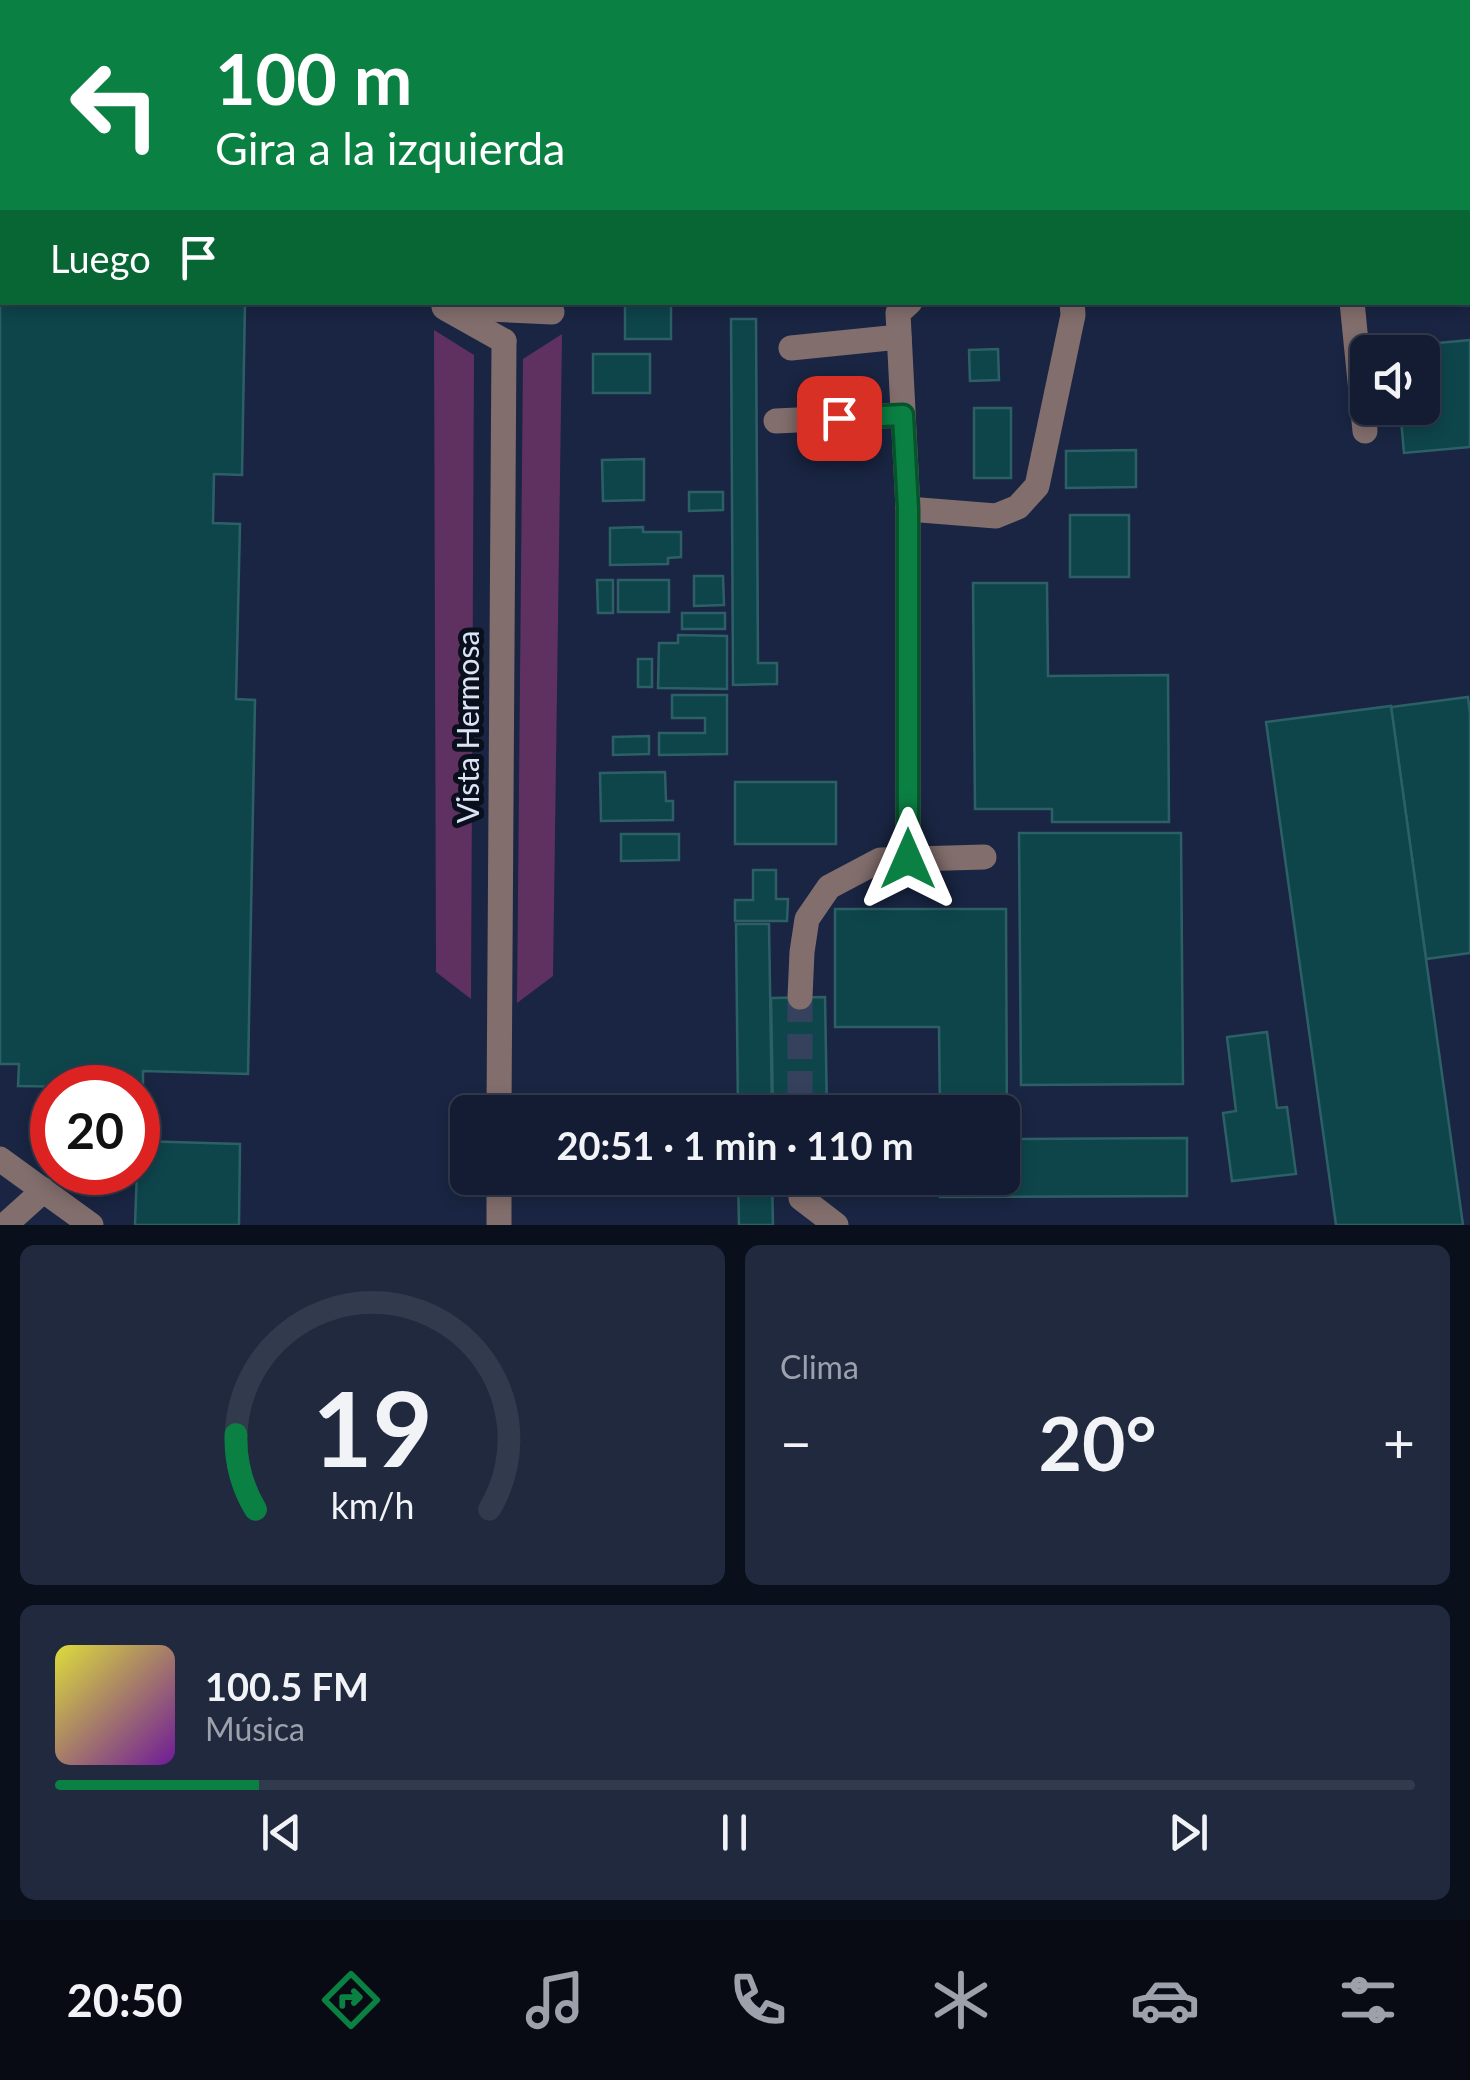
<!DOCTYPE html>
<html lang="es">
<head>
<meta charset="utf-8">
<style>
	:root { --surface:#131c32; --page:#20293e; --text:#f1f3f6; --muted:#9da1ac; --line:#323a4d; --accent:#0b8043 }
	body { margin:0; font-family:Lato,sans-serif; background:var(--page); color:var(--text); height:100vh; display:flex; flex-direction:column; font-size:38px; white-space:nowrap }
	* { box-sizing:border-box; margin:0 }
	p { font-size:32px; color:var(--muted) }
	.icon { flex:none; width:55px; height:55px; fill:none; stroke:currentColor; stroke-width:2; stroke-linecap:round; stroke-linejoin:round }
	.map { position:relative; height:1225px; overflow:hidden }
	.drawer { display:flex; flex-direction:column; gap:20px; padding:20px; background:#0a0f1c; flex:1 }
	.drawer>* { flex:none }
	.hud { position:absolute; left:0px; top:0px; width:1470px; height:305px; box-shadow:0 5px 15px #0003,0 0 0 2px var(--line); background:#0b8043; color:#fff; overflow:hidden }
	.fabs { position:absolute; left:1350px; top:335px; display:grid; gap:20px }
	.fabs a { display:grid; place-items:center; width:90px; height:90px; border-radius:15px; background:var(--surface); box-shadow:0 5px 15px #0003,0 0 0 2px var(--line); font-size:50px }
	.speed { position:absolute; left:30px; top:1065px; display:flex; gap:20px; font-size:50px; font-weight:700; text-align:center }
	.speed>* { display:grid; place-content:center; width:130px; height:130px; border-radius:50%; background:var(--surface); box-shadow:0 5px 15px #0003,0 0 0 2px var(--line); line-height:1 }
	.speed .limit { border:15px solid #d22; background:#fff; color:#111 }
	.pin { position:absolute; display:grid; place-items:center; width:85px; height:85px; color:#fff; margin:-42px; border-radius:20px; box-shadow:0 5px 15px #0006 }
	.me { position:absolute; width:110px; margin:-55px; rotate:0deg; stroke-linejoin:round; filter:drop-shadow(0 0 8px #0008) }
	.turn { display:flex; align-items:center; gap:35px; height:210px; padding:0 50px; font-size:45px }
	.turn .icon { width:130px; height:130px; stroke-width:2.5 }
	.turn b { display:block; font-size:70px; line-height:85px }
	.then { display:flex; align-items:center; height:95px; padding:0 50px; background:#0003; gap:20px; font-size:38px }
	.big { font-size:75px; font-weight:700; line-height:1.1 }
	.drawer .tile { flex:1; display:flex; flex-direction:column; justify-content:center; gap:15px; min-width:0; padding:0 35px; border-radius:15px; background:var(--page) }
	.drawer .dial { align-items:center; gap:0 }
	.dial svg { height:260px; overflow:visible; fill:none; stroke:var(--line); stroke-width:7; stroke-linecap:round; text-anchor:middle }
	.dial text { fill:var(--text); stroke:none }
	.song { display:flex; align-items:center; gap:30px }
	.cover { width:120px; height:120px; border-radius:15px; background:linear-gradient(135deg,hsl(60 70% 55%),hsl(280 70% 35%)) }
	.played { height:10px; border-radius:5px; background:linear-gradient(90deg,var(--accent) 15%,var(--line) 15%) }
	.keys { display:flex; justify-content:space-around; direction:ltr }
	.heat { display:flex; justify-content:space-between; align-items:center; font-size:55px; direction:ltr }
	.drawer .tiles { flex:1; display:grid; gap:20px; grid-template-columns:1fr 1fr }
	.tile:last-child { grid-column:span 2 }
	.trip { position:absolute; left:450px; top:1095px; width:570px; height:100px; border-radius:15px; background:var(--surface); box-shadow:0 5px 15px #0003,0 0 0 2px var(--line); font-weight:700; line-height:100px; text-align:center }
	.dock { display:flex; height:160px; justify-content:space-around; align-items:center; background:#080b14; color:var(--muted) }
	.dock .icon { width:70px; height:70px }
	.dock .active { color:var(--accent) }
	.dock b { font-size:45px; color:var(--text) }
	.map>svg:first-child { display:block }
	.green { fill:#5f3161 }
	.building { fill:#0e454b; stroke:#2d6066; stroke-width:2.5 }
	.lines { fill:none; stroke-linecap:round; stroke-linejoin:round }
	.minor-tunnel { stroke:#36425d; stroke-width:25; stroke-dasharray:25 12; stroke-linecap:butt }
	.minor { stroke:#826e6c; stroke-width:25 }
	.route-casing { stroke:#07532c; stroke-width:25 }
	.route { stroke:#0b8043; stroke-width:18 }
	.labels { text-anchor:middle; stroke-width:10; stroke-linejoin:round; paint-order:stroke }
	.street-label { font-size:30px; fill:#dbe4f7; stroke:#0a0f1c }
</style>
</head>
<body>
<div class="map">
<svg width="1470" height="1225" viewBox="0 0 1470 1225">
	<rect width="100%" height="100%" fill="#192542"/>
	<g class="green">
		<path d="M434,330L474,355L471,999L436,972Z"/>
		<path d="M562,334L553,976L517,1003L523,359Z"/>
	</g>
	<g class="building">
		<path d="M1348,0H1470V13H1468V2H1348Z"/>
		<path d="M0,13H2V302H245L242,475L214,474L213,523L240,524L236,699L255,700L248,1074L143,1071V1088L18,1086L19,1064H0Z"/>
		<rect x="625" y="302" width="46" height="37"/>
		<path d="M731,319H756L758,663H777V684L733,685Z"/>
		<path d="M1470,340V447L1404,453L1400,408H1422V352H1395L1394,347Z"/>
		<path d="M998,349L999,380L970,381L969,350Z"/>
		<rect x="593" y="354" width="57" height="39"/>
		<rect x="974" y="408" width="37" height="70"/>
		<path d="M1136,450V487L1066,488V451Z"/>
		<path d="M644,459V500L603,501L602,460Z"/>
		<path d="M689,492H723V510L689,511Z"/>
		<rect x="1070" y="515" width="59" height="62"/>
		<path d="M643,527V532H681V557L668,558V564L610,565V528Z"/>
		<path d="M694,576H723L724,605L694,606Z"/>
		<path d="M597,580H613V613H598Z"/>
		<rect x="618" y="580" width="51" height="32"/>
		<path d="M973,583H1047L1048,676L1168,675L1169,822H1052V809H975Z"/>
		<rect x="682" y="613" width="43" height="16"/>
		<path d="M678,635L727,636V689L658,688L659,643H678Z"/>
		<rect x="638" y="659" width="14" height="28"/>
		<path d="M672,695H727V754L659,755V733H705V718H672Z"/>
		<path d="M1468,697L1470,714V953L1426,959L1391,707Z"/>
		<path d="M1391,706L1426,959L1463,1225H1336L1266,722Z"/>
		<path d="M649,736V754L613,755V737Z"/>
		<path d="M665,772L666,801H673V820L601,821L600,773Z"/>
		<rect x="735" y="782" width="101" height="62"/>
		<path d="M1019,833H1181L1183,1084L1021,1085Z"/>
		<path d="M621,834H679V860L621,861Z"/>
		<path d="M753,870H776V899H788L787,921H735V900H753Z"/>
		<path d="M835,909H1006L1007,1139L1187,1138V1196L940,1197V1178H1002V1112H940L939,1027H835Z"/>
		<path d="M736,924H769L772,1112H738Z"/>
		<path d="M825,997L827,1112H773L771,998Z"/>
		<path d="M1267,1032L1277,1108L1287,1107L1296,1174L1232,1181L1223,1113L1236,1111L1227,1037Z"/>
		<path d="M138,1141L240,1144L239,1225H135Z"/>
		<path d="M738,1178H772L773,1225H739Z"/>
	</g>
	<g class="lines">
		<path class="minor-tunnel" d="M800,997V1112"/>
		<g class="minor">
			<path d="M419,0V2"/>
			<path d="M844,0V2"/>
			<path d="M1270,0V2"/>
			<path d="M590,2V0"/>
			<path d="M1468,38H1470"/>
			<path d="M1352,302L1365,431"/>
			<path d="M444,307L552,312"/>
			<path d="M447,309L504,341"/>
			<path d="M791,348L899,337"/>
			<path d="M776,421L903,415"/>
			<path d="M908,509L996,516L1018,507L1037,486L1073,315L1072,302"/>
			<path d="M908,859V509L898,313L910,302"/>
			<path d="M800,997L802,952L807,919L829,887L880,860L984,857"/>
			<path d="M499,1112L504,341"/>
			<path d="M0,1159L91,1225"/>
			<path d="M801,1178V1198L836,1225"/>
			<path d="M5,1225L44,1190"/>
			<path d="M499,1225V1178"/>
		</g>
	</g>
	<g class="lines">
		<g class="route-casing">
			<path id="route" d="M839,418L903,415L908,509V859"/>
		</g>
		<use href="#route" class="route"/>
	</g>
	<g class="labels">
		<g class="street-label">
			<text transform="translate(469 727) rotate(-90)" y="10">Vista Hermosa</text>
		</g>
	</g>
</svg>
<div class="fabs">
<a><svg class="icon" aria-label="sound" viewBox="0 0 24 24"><path d="M4 9h4l5-4v14l-5-4H4zM17 9q2 3 0 6"/></svg></a>
</div>
<div class="speed"><div class="limit">20</div></div>
<div class="pin" style="left:839px;top:418px;background:#d93025"><svg class="icon" aria-label="arrive" viewBox="0 0 24 24"><path d="M6 21V4h12l-3 4 3 4H6"/></svg></div>
<svg class="me" style="left:908px;top:859px" viewBox="-20 -20 40 40"><path d="M0-17L14 15 0 8-14 15z" fill="#0b8043" stroke="#fff" stroke-width="4"/></svg>
<div class="trip">20:51 · 1 min · 110 m</div>
<div class="hud">
<div class="turn"><svg class="icon" aria-label="left" viewBox="0 0 24 24"><path d="M17 20v-9H6M10 6l-5 5 5 5"/></svg><div><b>100 m</b>Gira a la izquierda</div></div>
<div class="then">Luego<svg class="icon" aria-label="arrive" viewBox="0 0 24 24"><path d="M6 21V4h12l-3 4 3 4H6"/></svg></div>
</div>
</div>
<section class="drawer">
<div class="tiles">
<div class="tile dial"><svg viewBox="0 0 100 80">
<path d="M14 69A42 42 0 1 1 86 69"/>
<path d="M14 69A42 42 0 0 1 8 46" stroke="#0b8043"/>
<text x="50" y="56" font-size="32" font-weight="700">19</text>
<text x="50" y="72" font-size="11">km/h</text>
</svg></div>
<div class="tile"><p>Clima</p>
<div class="heat"><a>−</a><b class="big">20°</b><a>+</a></div>
</div>
<div class="tile">
<div class="song"><i class="cover"></i><div><b>100.5 FM</b><p>Música</p></div></div>
<div class="played"></div>
<div class="keys"><svg class="icon" aria-label="previous" viewBox="0 0 24 24"><path d="M18 5L8 12l10 7zM5 5v14"/></svg><svg class="icon" aria-label="pause" viewBox="0 0 24 24"><path d="M8 5v14M16 5v14"/></svg><svg class="icon" aria-label="next" viewBox="0 0 24 24"><path d="M6 5l10 7-10 7zM19 5v14"/></svg></div>
</div>
</div>
</section>
<nav class="dock">
<b>20:50</b>
<svg class="icon active" aria-label="directions" viewBox="0 0 24 24"><path d="M12 3l9 9-9 9-9-9zM9 14v-3h6M13 9l2 2-2 2"/></svg>
<svg class="icon" aria-label="music" viewBox="0 0 24 24"><path d="M9 18V5l10-2v13"/><circle cx="6" cy="18" r="3"/><circle cx="16" cy="16" r="3"/></svg>
<svg class="icon" aria-label="phone" viewBox="0 0 24 24"><path d="M5 4h4l2 5-3 2q2 4 5 5l2-3 5 2v4C11 20 4 13 5 4z"/></svg>
<svg class="icon" aria-label="climate" viewBox="0 0 24 24"><path d="M12 3v18M4 7l16 10M4 17L20 7"/></svg>
<svg class="icon" aria-label="car" viewBox="0 0 24 24"><path d="M5 17H2v-5l4-1 3-4h7l3 4 3 1v5h-3M9 17h6M6 11h13"/><circle cx="7" cy="17" r="2"/><circle cx="17" cy="17" r="2"/></svg>
<svg class="icon" aria-label="filters" viewBox="0 0 24 24"><path d="M4 7h16M4 17h16"/><circle cx="9" cy="7" r="2"/><circle cx="15" cy="17" r="2"/></svg>
</nav>
</body>
</html>
